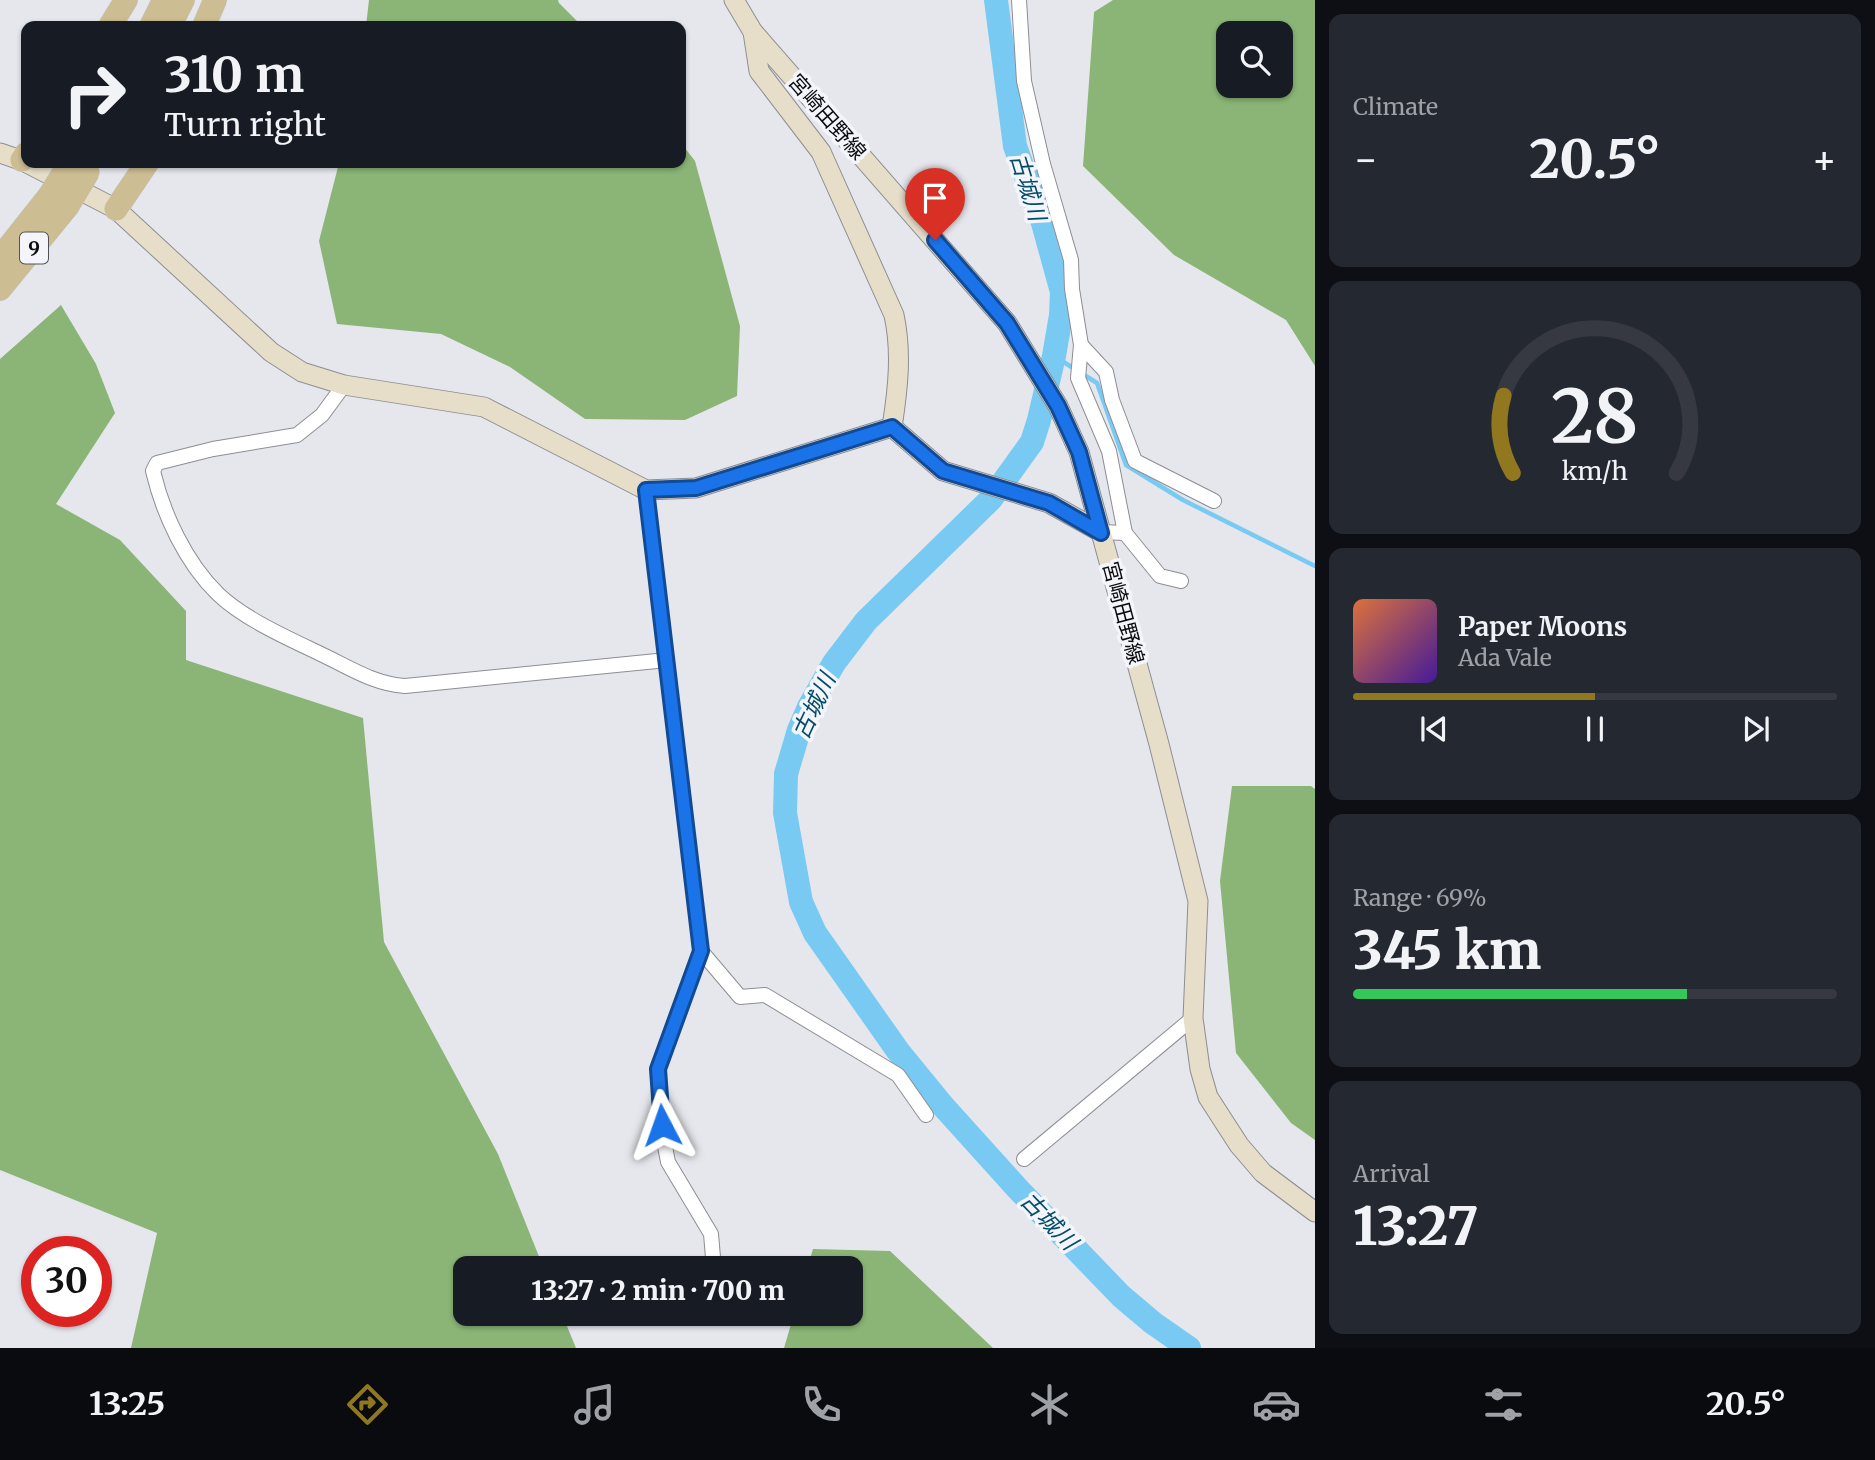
<!DOCTYPE html>
<html lang="en">
<head>
<meta charset="utf-8">
<style>
	:root { --surface:#171b24; --page:#242831; --text:#f1f3f6; --muted:#9ea1a6; --line:#363941; --accent:#91781e }
	body { margin:0; font-family:Merriweather,"Noto Sans JP",serif; background:var(--page); color:var(--text); height:100vh; display:flex; flex-direction:column; font-size:26px; white-space:nowrap }
	* { box-sizing:border-box; margin:0 }
	p { font-size:23px; color:var(--muted) }
	.icon { flex:none; width:38px; height:38px; fill:none; stroke:currentColor; stroke-width:2; stroke-linecap:round; stroke-linejoin:round }
	.map { position:relative; flex:1; overflow:hidden }
	.panel { display:flex; flex-direction:column; gap:14px; padding:14px; background:#0d0f14; width:560px }
	.panel>* { flex:none }
	.hud { position:absolute; left:21px; top:21px; width:665px; height:147px; border-radius:14px; box-shadow:0 2px 5px #0004; background:#171b24; color:var(--text); overflow:hidden }
	.controls { position:absolute; left:1216px; top:21px; display:grid; gap:14px }
	.controls a { display:grid; place-items:center; width:77px; height:77px; border-radius:14px; background:var(--surface); box-shadow:0 2px 5px #0004; font-size:35px }
	.speed { position:absolute; left:21px; top:1236px; display:flex; gap:14px; font-size:35px; font-weight:700; text-align:center }
	.speed>* { display:grid; place-content:center; width:91px; height:91px; border-radius:50%; background:var(--surface); box-shadow:0 2px 5px #0004; line-height:1 }
	.speed .limit { border:10px solid #d22; background:#fff; color:#111 }
	.pin { position:absolute; display:grid; place-items:center; width:60px; height:60px; color:#fff; margin:-72px -30px; border-radius:50% 50% 50% 0; rotate:-45deg; box-shadow:0 0 7px #0007 }
	.pin .icon { rotate:45deg }
	.me { position:absolute; width:77px; margin:-38px; rotate:356deg; stroke-linejoin:round; filter:drop-shadow(0 0 5px #0008) }
	.turn { display:flex; align-items:center; gap:24px; height:147px; padding:0 28px; font-size:32px }
	.turn .icon { width:91px; height:91px; stroke-width:2.5 }
	.turn b { display:block; font-size:49px; line-height:60px }
	.big { font-size:52px; font-weight:800; line-height:1.1 }
	.panel .card { flex:1; display:flex; flex-direction:column; justify-content:center; gap:10px; min-width:0; padding:0 24px; border-radius:14px; background:var(--page) }
	.panel .dial { align-items:center; gap:0 }
	.dial svg { height:182px; overflow:visible; fill:none; stroke:var(--line); stroke-width:7; stroke-linecap:round; text-anchor:middle }
	.dial text { fill:var(--text); stroke:none }
	.song { display:flex; align-items:center; gap:21px }
	.cover { width:84px; height:84px; border-radius:10px; background:linear-gradient(135deg,hsl(20 70% 55%),hsl(260 70% 35%)) }
	.played { height:7px; border-radius:4px; background:linear-gradient(90deg,var(--accent) 50%,var(--line) 50%) }
	.keys { display:flex; justify-content:space-around; direction:ltr }
	.heat { display:flex; justify-content:space-between; align-items:center; font-size:38px; direction:ltr }
	.charge { height:10px; border-radius:5px; background:linear-gradient(90deg,#34c759 69%,var(--line) 0) }
	.trip { position:absolute; left:453px; top:1256px; width:410px; height:70px; border-radius:14px; background:var(--surface); box-shadow:0 2px 5px #0004; font-weight:800; line-height:70px; text-align:center }
	.dock { display:flex; height:112px; justify-content:space-around; align-items:center; background:#090b0e; color:var(--muted) }
	.dock .icon { width:49px; height:49px }
	.dock .active { color:var(--accent) }
	.dock b { font-size:32px; color:var(--text) }
	main { display:flex; flex:1; min-height:0 }
	.map>svg:first-child { display:block }
	.forest { fill:#8ab576; fill-rule:evenodd }
	.lines { fill:none; stroke-linecap:round; stroke-linejoin:round }
	.stream { stroke:#78caf3; stroke-width:4.5 }
	.river { stroke:#78caf3; stroke-width:24 }
	.street-casing { stroke:#8d8e93; stroke-width:16 }
	.secondary-casing { stroke:#8d8e93; stroke-width:21 }
	.primary-casing { stroke:#c4c5c5; stroke-width:24 }
	.street { stroke:#fff; stroke-width:14 }
	.secondary { stroke:#e6dec9; stroke-width:19 }
	.primary { stroke:#ccbd92; stroke-width:23 }
	.primary-bridge-casing { stroke:#c4c5c5; stroke-width:24; stroke-linecap:butt }
	.primary-bridge { stroke:#ccbd92; stroke-width:23 }
	.route-casing { stroke:#114b97; stroke-width:18 }
	.route { stroke:#1a73e8; stroke-width:12 }
	.labels { text-anchor:middle; stroke-width:7; stroke-linejoin:round; paint-order:stroke }
	.shield { fill:#f3f5fa; stroke:#515254; stroke-width:2 }
	.shield-label { font-size:19px; font-weight:bold; fill:#0b0c0d }
	.street-label { font-size:21px; fill:#0b0c0d; stroke:#f3f5fa }
	.water-label { font-size:23px; font-style:italic; fill:#054c68; stroke:#f3f5fa }
</style>
</head>
<body>
<main>
<div class="map">
<svg width="1315" height="1348" viewBox="0 0 1315 1348">
	<rect width="100%" height="100%" fill="#e6e7ed"/>
	<g class="forest">
		<path d="M369,0H558L559,3L582,26H366Z"/>
		<path d="M1113,0H1315V366L1286,320L1174,255L1083,166L1094,12ZM1228,33H1281V86H1228Z"/>
		<path d="M681,143L695,161L740,326L737,396L685,420L585,419L510,367L441,334L337,324L319,241L339,163H681Z"/>
		<path d="M61,305L96,364L115,413L56,504L120,540L186,611V660L363,718L384,942L498,1154L544,1269H466V1314H562L576,1348H131L157,1233L0,1170V359Z"/>
		<path d="M1232,786H1311L1315,789V1140L1291,1123L1236,1053L1220,881Z"/>
		<path d="M813,1249L890,1251L993,1348H784L794,1314H850V1269H807Z"/>
	</g>
	<g class="lines">
		<path class="stream" d="M1054,356L1097,383L1126,465L1183,500L1315,566"/>
		<path class="river" d="M996,0L1015,146L1043,223L1062,292L1061,315L1054,356L1039,420L1032,442L991,499L866,621L834,663L809,707L799,730L786,774L785,813L801,902L815,933L898,1051L943,1106L1017,1188L1121,1296L1153,1323L1189,1348"/>
		<g class="street-casing">
			<g id="street">
				<path d="M1019,0L1024,81L1043,164L1071,260L1072,289L1081,345L1078,378L1109,451L1125,533"/>
				<path d="M1081,345L1106,372L1112,400L1135,461L1214,501"/>
				<path d="M344,385L322,415L297,435L213,449L157,463L153,471C163,514 186,563 218,594C245,620 292,640 325,656C352,669 375,684 405,686L667,660"/>
				<path d="M646,490L701,951L658,1068L661,1126L668,1162L711,1234L714,1269"/>
				<path d="M1101,532L1125,533L1160,576L1181,581"/>
				<path d="M701,951L740,997L765,995L898,1075L926,1115"/>
				<path d="M1024,1159L1193,1018"/>
			</g>
		</g>
		<g class="secondary-casing">
			<g id="secondary">
				<path d="M734,0L753,32L1007,323L1058,406L1079,452L1159,744L1198,901L1193,1018L1200,1069L1208,1097L1239,1145L1263,1173L1315,1212"/>
				<path d="M753,32L759,71L821,152L894,315C902,352 898,389 892,427"/>
				<path d="M0,153L26,162"/>
				<path d="M27,163L116,209L271,352L302,372L344,385L484,407L646,490L696,488L892,427L943,471L1049,503L1101,532"/>
			</g>
		</g>
		<g class="primary-casing">
			<g id="primary">
				<path d="M110,26L126,0"/>
				<path d="M151,26L164,0"/>
				<path d="M170,26L183,0"/>
				<path d="M204,26L215,0"/>
				<path d="M22,160L26,154"/>
				<path d="M116,209L147,163"/>
				<path d="M0,258L50,195"/>
				<path d="M0,289L67,207"/>
			</g>
		</g>
		<use href="#street" class="street"/>
		<use href="#secondary" class="secondary"/>
		<use href="#primary" class="primary"/>
		<g class="primary-bridge-casing">
			<g id="primary-bridge">
				<path d="M50,195L69,164"/>
				<path d="M67,207L88,172"/>
			</g>
		</g>
		<use href="#primary-bridge" class="primary-bridge"/>
	</g>
	<g class="lines">
		<g class="route-casing">
			<path id="route" d="M662,1125L658,1069L701,951L646,490L696,488L892,427L943,471L1049,503L1101,533L1079,452L1058,406L1007,323L935,240"/>
		</g>
		<use href="#route" class="route"/>
	</g>
	<g class="labels">
		<rect class="shield" x="20" y="232.5" width="28" height="31" rx="5"/>
		<g class="shield-label">
			<text x="34" y="255">9</text>
		</g>
		<g class="street-label">
			<text transform="translate(827 117) rotate(49)" y="7">宮崎田野線</text>
			<text transform="translate(1123 613) rotate(75)" y="7">宮崎田野線</text>
		</g>
		<g class="water-label">
			<text transform="translate(1028 187) rotate(73)" y="8">古城川</text>
			<text transform="translate(814 706) rotate(-65)" y="8">古城川</text>
			<text transform="translate(1049 1221) rotate(46)" y="8">古城川</text>
		</g>
	</g>
</svg>
<div class="controls">
<a><svg class="icon" aria-label="search" viewBox="0 0 24 24"><circle cx="10" cy="10" r="6"/><path d="M15 15l6 6"/></svg></a>
</div>
<div class="speed"><div class="limit">30</div></div>
<div class="pin" style="left:935px;top:240px;background:#d93025"><svg class="icon" aria-label="arrive" viewBox="0 0 24 24"><path d="M6 21V4h12l-3 4 3 4H6"/></svg></div>
<svg class="me" style="left:662px;top:1125px" viewBox="-20 -20 40 40"><path d="M0-17L14 15 0 8-14 15z" fill="#1a73e8" stroke="#fff" stroke-width="4"/></svg>
<div class="trip">13:27 · 2 min · 700 m</div>
<div class="hud">
<div class="turn"><svg class="icon" aria-label="right" viewBox="0 0 24 24"><path d="M7 20v-9h11M14 6l5 5-5 5"/></svg><div><b>310 m</b>Turn right</div></div>
</div>
</div>
<section class="panel">
<div class="card"><p>Climate</p>
<div class="heat"><a>−</a><b class="big">20.5°</b><a>+</a></div>
</div>
<div class="card dial"><svg viewBox="0 0 100 80">
<path d="M14 69A42 42 0 1 1 86 69"/>
<path d="M14 69A42 42 0 0 1 10 35" stroke="#91781e"/>
<text x="50" y="56" font-size="32" font-weight="700">28</text>
<text x="50" y="72" font-size="11">km/h</text>
</svg></div>
<div class="card">
<div class="song"><i class="cover"></i><div><b>Paper Moons</b><p>Ada Vale</p></div></div>
<div class="played"></div>
<div class="keys"><svg class="icon" aria-label="previous" viewBox="0 0 24 24"><path d="M18 5L8 12l10 7zM5 5v14"/></svg><svg class="icon" aria-label="pause" viewBox="0 0 24 24"><path d="M8 5v14M16 5v14"/></svg><svg class="icon" aria-label="next" viewBox="0 0 24 24"><path d="M6 5l10 7-10 7zM19 5v14"/></svg></div>
</div>
<div class="card"><p>Range · 69%</p><b class="big">345 km</b><div class="charge"></div></div>
<div class="card"><p>Arrival</p><b class="big">13:27</b></div>
</section>
</main>
<nav class="dock">
<b>13:25</b>
<svg class="icon active" aria-label="directions" viewBox="0 0 24 24"><path d="M12 3l9 9-9 9-9-9zM9 14v-3h6M13 9l2 2-2 2"/></svg>
<svg class="icon" aria-label="music" viewBox="0 0 24 24"><path d="M9 18V5l10-2v13"/><circle cx="6" cy="18" r="3"/><circle cx="16" cy="16" r="3"/></svg>
<svg class="icon" aria-label="phone" viewBox="0 0 24 24"><path d="M5 4h4l2 5-3 2q2 4 5 5l2-3 5 2v4C11 20 4 13 5 4z"/></svg>
<svg class="icon" aria-label="climate" viewBox="0 0 24 24"><path d="M12 3v18M4 7l16 10M4 17L20 7"/></svg>
<svg class="icon" aria-label="car" viewBox="0 0 24 24"><path d="M5 17H2v-5l4-1 3-4h7l3 4 3 1v5h-3M9 17h6M6 11h13"/><circle cx="7" cy="17" r="2"/><circle cx="17" cy="17" r="2"/></svg>
<svg class="icon" aria-label="filters" viewBox="0 0 24 24"><path d="M4 7h16M4 17h16"/><circle cx="9" cy="7" r="2"/><circle cx="15" cy="17" r="2"/></svg>
<b>20.5°</b>
</nav>
</body>
</html>
